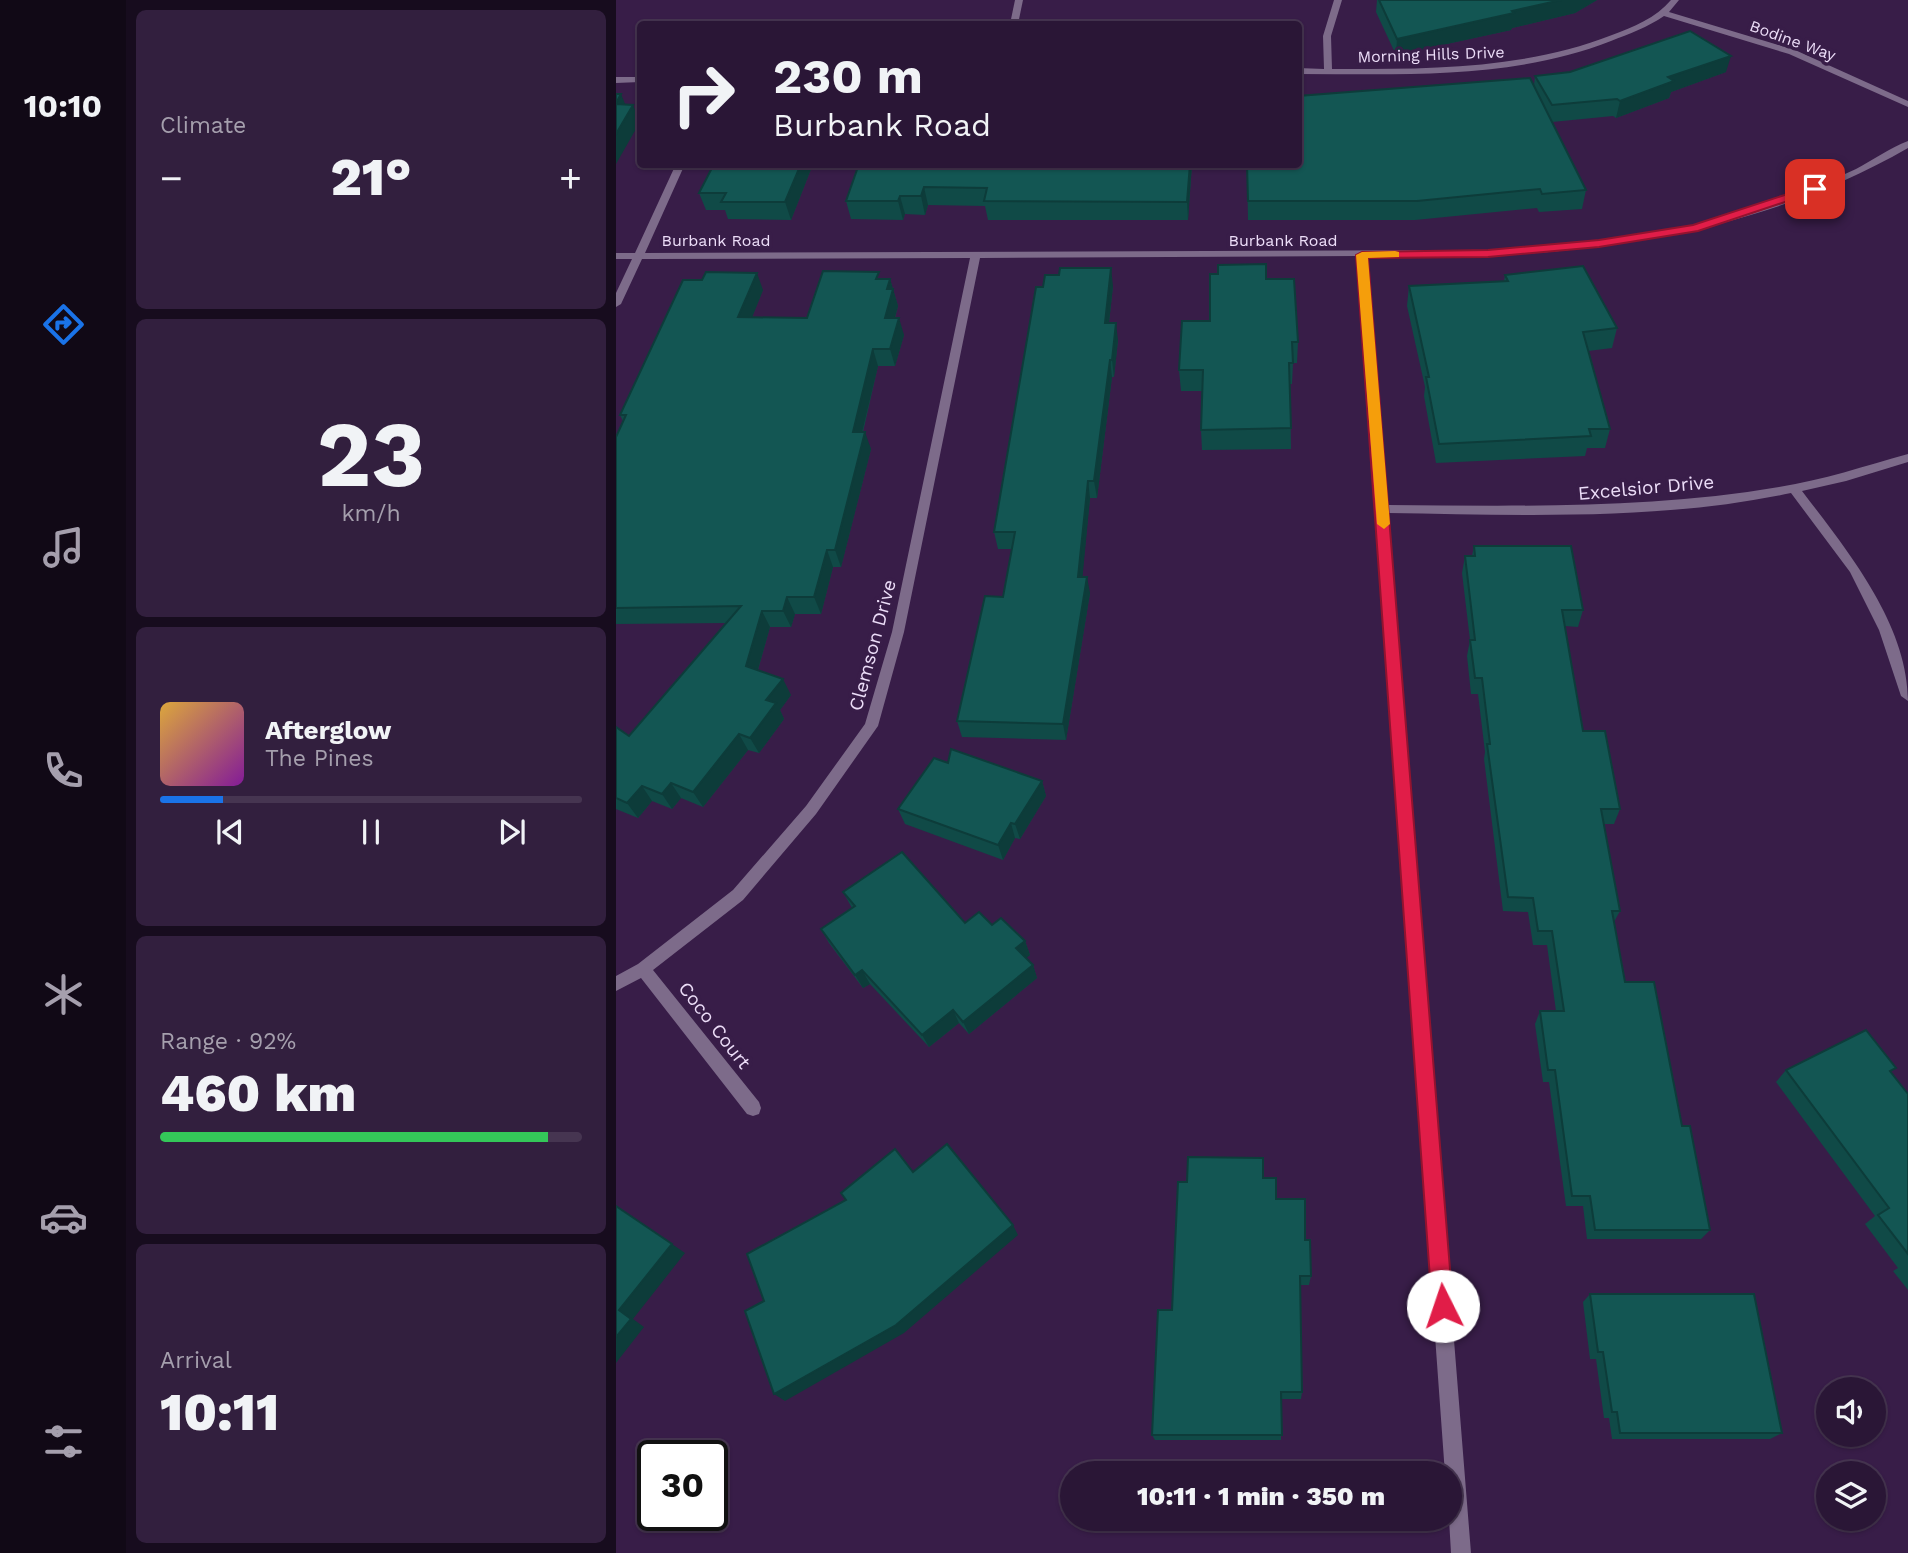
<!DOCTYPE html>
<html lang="en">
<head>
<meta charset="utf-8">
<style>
	:root { --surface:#2a1636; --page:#321f3e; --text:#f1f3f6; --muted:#a59fad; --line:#463551; --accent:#1a73e8 }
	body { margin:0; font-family:"Work Sans",sans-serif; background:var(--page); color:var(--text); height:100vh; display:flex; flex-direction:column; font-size:26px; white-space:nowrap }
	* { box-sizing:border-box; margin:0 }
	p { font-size:23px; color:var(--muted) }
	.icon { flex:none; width:38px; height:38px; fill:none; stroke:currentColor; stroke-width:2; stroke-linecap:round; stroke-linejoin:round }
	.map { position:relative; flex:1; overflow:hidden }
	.drawer { display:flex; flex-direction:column; gap:10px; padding:10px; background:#170c1e; width:490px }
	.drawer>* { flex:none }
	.hud { position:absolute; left:21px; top:21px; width:665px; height:147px; border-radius:7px; box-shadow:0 2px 5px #0004,0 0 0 2px var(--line); background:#2a1636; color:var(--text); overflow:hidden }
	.controls { position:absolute; left:1200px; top:1377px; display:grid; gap:14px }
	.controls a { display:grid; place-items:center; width:70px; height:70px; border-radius:50%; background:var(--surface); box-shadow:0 2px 5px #0004,0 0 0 2px var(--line); font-size:35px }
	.speed { position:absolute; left:21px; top:1440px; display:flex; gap:14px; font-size:35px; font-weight:700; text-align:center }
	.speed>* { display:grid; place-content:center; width:91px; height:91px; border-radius:50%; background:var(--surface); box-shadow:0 2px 5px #0004,0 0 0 2px var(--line); line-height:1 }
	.speed .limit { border:4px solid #111; border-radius:10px; background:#fff; color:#111 }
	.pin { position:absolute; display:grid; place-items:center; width:60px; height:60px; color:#fff; margin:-30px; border-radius:14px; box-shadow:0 4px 10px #0006 }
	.me { position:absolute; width:77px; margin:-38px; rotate:356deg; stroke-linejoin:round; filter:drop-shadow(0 0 5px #0008) }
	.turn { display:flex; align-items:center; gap:24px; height:147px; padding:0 21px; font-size:32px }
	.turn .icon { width:91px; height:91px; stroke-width:2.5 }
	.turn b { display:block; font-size:49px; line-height:60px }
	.big { font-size:52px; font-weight:800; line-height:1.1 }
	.drawer .tile { flex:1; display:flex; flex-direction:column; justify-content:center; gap:10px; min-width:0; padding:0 24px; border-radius:10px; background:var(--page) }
	.drawer .dial { align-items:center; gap:0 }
	.dial b { font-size:91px; line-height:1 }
	.song { display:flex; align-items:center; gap:21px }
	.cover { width:84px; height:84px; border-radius:10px; background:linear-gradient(135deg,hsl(40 70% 55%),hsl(290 70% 35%)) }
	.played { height:7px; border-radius:4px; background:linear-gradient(90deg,var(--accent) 15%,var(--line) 15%) }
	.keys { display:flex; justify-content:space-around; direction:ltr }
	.heat { display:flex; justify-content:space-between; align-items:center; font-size:38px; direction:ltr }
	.charge { height:10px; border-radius:5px; background:linear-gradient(90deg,#34c759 92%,var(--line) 0) }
	.trip { position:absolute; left:444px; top:1461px; width:402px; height:70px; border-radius:35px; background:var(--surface); box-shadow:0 2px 5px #0004,0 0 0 2px var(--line); font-weight:800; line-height:70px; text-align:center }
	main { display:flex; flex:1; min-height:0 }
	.menu { display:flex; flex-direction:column; width:126px; justify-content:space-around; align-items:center; background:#110916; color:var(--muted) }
	.menu .icon { width:49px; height:49px }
	.menu .on { color:var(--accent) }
	.menu b { font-size:32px; color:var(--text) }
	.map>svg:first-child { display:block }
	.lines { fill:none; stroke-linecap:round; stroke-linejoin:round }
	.minor { fill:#7d6b8a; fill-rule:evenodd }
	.wall { fill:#104a47 }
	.shaded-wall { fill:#0d3c3a }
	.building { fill:#135653; stroke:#0d3c3a; stroke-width:2 }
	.route { fill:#e11d48; stroke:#92132f; stroke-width:2 }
	.slow { fill:#f59e0b }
	.labels { text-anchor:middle; stroke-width:7; stroke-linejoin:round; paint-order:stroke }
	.far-street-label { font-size:16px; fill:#ecddf8; stroke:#381d48 }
	.street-label { font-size:19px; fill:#ecddf8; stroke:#381d48 }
</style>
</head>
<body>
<main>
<nav class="menu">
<b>10:10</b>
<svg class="icon on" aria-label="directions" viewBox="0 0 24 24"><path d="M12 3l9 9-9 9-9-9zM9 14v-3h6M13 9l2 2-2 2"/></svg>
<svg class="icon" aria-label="music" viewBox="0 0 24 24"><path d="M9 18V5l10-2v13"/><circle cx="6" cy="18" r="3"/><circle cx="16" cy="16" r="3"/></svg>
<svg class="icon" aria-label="phone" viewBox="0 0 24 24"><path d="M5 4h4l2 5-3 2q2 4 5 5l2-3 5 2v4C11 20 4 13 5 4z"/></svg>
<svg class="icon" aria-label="climate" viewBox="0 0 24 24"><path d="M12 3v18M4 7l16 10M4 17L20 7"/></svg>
<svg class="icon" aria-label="car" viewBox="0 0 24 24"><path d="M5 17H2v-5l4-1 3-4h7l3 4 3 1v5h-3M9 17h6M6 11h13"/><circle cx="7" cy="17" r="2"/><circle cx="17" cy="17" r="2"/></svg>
<svg class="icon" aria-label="filters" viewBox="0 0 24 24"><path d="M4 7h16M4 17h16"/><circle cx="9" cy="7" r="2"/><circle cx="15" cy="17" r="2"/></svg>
</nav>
<section class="drawer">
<div class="tile"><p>Climate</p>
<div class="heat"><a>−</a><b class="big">21°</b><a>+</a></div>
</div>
<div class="tile dial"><b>23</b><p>km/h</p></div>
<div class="tile">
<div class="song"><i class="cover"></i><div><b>Afterglow</b><p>The Pines</p></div></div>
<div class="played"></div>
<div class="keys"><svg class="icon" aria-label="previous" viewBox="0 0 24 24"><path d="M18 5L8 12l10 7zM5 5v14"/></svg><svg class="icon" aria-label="pause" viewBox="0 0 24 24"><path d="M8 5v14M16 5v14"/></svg><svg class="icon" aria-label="next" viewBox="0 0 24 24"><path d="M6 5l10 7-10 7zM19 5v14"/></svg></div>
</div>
<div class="tile"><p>Range · 92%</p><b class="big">460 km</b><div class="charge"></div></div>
<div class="tile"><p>Arrival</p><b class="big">10:11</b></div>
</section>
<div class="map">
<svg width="1292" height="1553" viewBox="0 0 1292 1553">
	<rect width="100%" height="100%" fill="#381d48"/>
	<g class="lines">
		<g class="minor">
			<path d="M399,0H407L402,24H394Z"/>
			<path d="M718,0H726L715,36L716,69C811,69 906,70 996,35C1017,27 1040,18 1055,0H1063L1053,12L1179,50L1292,101V107L1173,54L1048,16C1032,27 1013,34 995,41C895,80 787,74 682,74V68L708,69L707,36Z"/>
			<path d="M0,77H24V82L0,83Z"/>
			<path d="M1292,141V148C1161,223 1022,248 874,256C833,258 792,256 751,256L771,505C902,506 1034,509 1163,487C1207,480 1249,466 1292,454V462L1230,481L1186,491C1231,550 1292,624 1292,701L1285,696L1263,630L1234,572L1175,493C1045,521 904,515 772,513L855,1553H835L833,1519H835V1474H829L741,256L364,258L288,632L262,726L200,814L127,900L37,970L143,1102L145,1108L143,1114L137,1116L131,1114L25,978L0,991V976L22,964L117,890L190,806L249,724L276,632L354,258L26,259L5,304L0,307V293L16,259H0V253H19L60,164H69L29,253L872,250C970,242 1067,235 1161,201C1188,192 1214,181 1240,169C1257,160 1274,148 1292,141Z"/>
		</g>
	</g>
	<g class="wall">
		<path d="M761,0H981L959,13L896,28L895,30L780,55L760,12Z"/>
		<path d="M1110,72L1055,92L1053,98L1000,118L997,116L936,122L970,190L966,209L923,212L921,208L799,220H632L631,164L918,85L919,76Z"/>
		<path d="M98,164H197L175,220L112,219L109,210H90L83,193Z"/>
		<path d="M243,164H576L572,220H372L369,206L312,205L309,215L289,214L287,220L235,219L230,201Z"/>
		<path d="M889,275L1001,328L996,348L972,351L994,429L989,448H971L969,456L820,463L808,396L809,387L791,306L793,286L888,281Z"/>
		<path d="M265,279H274L282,306L279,318L288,335L279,366H262L247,432L255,449L225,567H217L205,614H179L175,627H154L142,670L175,695L164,710L168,719L143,753L132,750L87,807L65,798L56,809L36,801L22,818L0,809V727L13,736L110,623L0,624V437L7,421L4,415L147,290L136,317L191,318Z"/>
		<path d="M650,279L682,342L681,363H677L676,384H674L675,449L586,450L585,430L586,391H565L563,370L594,321Z"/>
		<path d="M497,286L493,323L502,340L498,377H496L481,498H474L466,577L474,593L450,740L346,737L341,721L387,597L396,549H382L378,532Z"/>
		<path d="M858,546L967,610L962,627L949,626L967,731L1004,809L998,824H988L1004,911L998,922L1009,982L1066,1126L1094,1230L1085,1239H971L967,1206H950L933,1082H927L919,1024L924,1011H940L931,945H917L912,912L887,911L868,759L869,752L862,694H855L851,656L854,640L846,573L849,556H856Z"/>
		<path d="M332,763L426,781L430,796L404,839L399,838L387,860L289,824L282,809Z"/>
		<path d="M227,892L349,923L376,925L409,941L414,955L410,958L417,965L421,978L353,1034L343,1023L313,1047L254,984L247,988L213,943L205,929L236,908Z"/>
		<path d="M1170,1070L1275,1073L1292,1094V1290L1277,1271L1282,1268L1249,1224L1259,1216L1160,1082Z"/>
		<path d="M647,1178L660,1199L689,1240L695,1276L693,1285H684L686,1392L685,1399H665V1440H539L536,1435L556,1310L571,1182Z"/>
		<path d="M974,1294L1166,1433L1154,1439H996L993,1418H988L980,1359H974L967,1302Z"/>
	</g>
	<g class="shaded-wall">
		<path d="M945,0H981L959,13L896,28L895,30L780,55L781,39Z"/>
		<path d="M1115,56L1110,72L1055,92L1053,98L1000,118L1004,101L1052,77Z"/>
		<path d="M5,94L12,111L0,107V103Z"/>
		<path d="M17,105L24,122L0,164V134Z"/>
		<path d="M185,164H197L175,220L169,202Z"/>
		<path d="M574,164H576L572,220L571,202Z"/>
		<path d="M308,187L312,205L309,215L305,196Z"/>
		<path d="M284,196L289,214L287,220L282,201Z"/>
		<path d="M495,268L497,286L491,340L489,323Z"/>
		<path d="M141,273L147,290L129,335L122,317Z"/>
		<path d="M274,279L282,306L274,335L269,318L271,289Z"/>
		<path d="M283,318L288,335L279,366L274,349Z"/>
		<path d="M500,323L502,340L498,377L496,360Z"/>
		<path d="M257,349L262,366L242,449L237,432Z"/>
		<path d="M494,360L496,377L481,498L478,481Z"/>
		<path d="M249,432L255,449L225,567L219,550Z"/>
		<path d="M472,481L474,498L465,593L462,577Z"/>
		<path d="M211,550L217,567L205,614L198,597Z"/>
		<path d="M471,577L474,593L450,740L447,724Z"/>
		<path d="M171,597L179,614L175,627L167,611Z"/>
		<path d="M146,611L154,627L138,683L130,666Z"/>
		<path d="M167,679L175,695L164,710L168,719L143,753L134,738L150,700Z"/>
		<path d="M123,734L132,750L87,807L77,792Z"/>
		<path d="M426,781L430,796L404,839L399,824Z"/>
		<path d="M55,783L65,798L56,809L46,794Z"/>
		<path d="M26,786L36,801L22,818L11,803Z"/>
		<path d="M395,823L399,838L387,860L382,845Z"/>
		<path d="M409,941L414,955L405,962L400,948Z"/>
		<path d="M417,965L421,978L353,1034L347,1022Z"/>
		<path d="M246,970L254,984L247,988L239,975Z"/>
		<path d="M337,1010L343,1023L313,1047L306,1035Z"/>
		<path d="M397,1225L402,1235L288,1333L169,1401L158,1394Z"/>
		<path d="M56,1244L69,1253L17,1319L28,1327L0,1363V1337L3,1310Z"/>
	</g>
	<g class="building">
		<path d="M763,0H945L896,11L898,13L781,39Z"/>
		<path d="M1074,31L1115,56L1052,77L1058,81L1004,101L1001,99L936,105L919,76L954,72Z"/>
		<path d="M914,78L970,190L926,194L924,189L801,201H632L631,164H682V96Z"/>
		<path d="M0,94H5L0,103Z"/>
		<path d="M0,104L17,105L0,134Z"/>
		<path d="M98,164H185L169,202H105L110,193H83Z"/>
		<path d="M243,164H574L571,202L368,201L371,188L308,187L305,196H284L282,201H230Z"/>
		<path d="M650,264V279H678L682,342H676L677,363H673L675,428L585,430L587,370H563L566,321H594V274H602V265Z"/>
		<path d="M967,266L1001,328L967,332L994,429H973L975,436L823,444L810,377H813L793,286L892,281L889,275Z"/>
		<path d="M444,268H495L489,323H500L496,360H494L478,481H472L462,577H471L447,724L341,721L369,596L387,597L399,532H378L420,287H427L429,275H443Z"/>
		<path d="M207,271L263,272L260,279H274L271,289H277L269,318H283L274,349H257L237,432H249L219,550H211L198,597H171L167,611H146L130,666L167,679L150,700L160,703L134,738L123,734L77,792L55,783L46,794L26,786L11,803L0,798V727L13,736L125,606L0,608V437L10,415H4L67,280H86L90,272L141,273L122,317L191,318Z"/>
		<path d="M858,546H955L967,610H946L967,731H989L1004,809H985L1004,911H996L1009,982H1038L1066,1126H1074L1094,1230H979L974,1196H956L939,1070H932L924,1011H948L936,931H922L917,898L892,897L871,744H874L866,678H859L854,640H859L849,556H859Z"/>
		<path d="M335,749L426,781L399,824L395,823L382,845L282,809L318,758L332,763Z"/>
		<path d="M286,852L349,923L363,912L376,925L385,918L409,941L400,948L417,965L347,1022L337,1010L306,1035L246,970L239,975L205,929L239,906L227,892Z"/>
		<path d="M1250,1030L1280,1068L1274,1071L1292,1094V1254L1262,1215L1273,1208L1170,1070Z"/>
		<path d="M331,1144L397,1225L280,1325L158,1394L129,1311L148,1301L131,1254L230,1200L225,1193L279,1149L297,1172Z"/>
		<path d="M572,1157L647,1158V1178H660V1199H689V1240H694L695,1276H684L686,1392H665L666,1435H536L542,1310H556L562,1182H571Z"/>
		<path d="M0,1206L56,1244L3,1310L15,1319L0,1337Z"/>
		<path d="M974,1294H1138L1166,1433H1004L1001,1412H996L987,1352H982Z"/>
	</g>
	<path class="route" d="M1199,185L1204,189L1202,191L1082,231L983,247L872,257L752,258L837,1306L834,1313L827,1316L819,1313L816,1306L740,255L746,252L872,250L983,240L1077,225Z"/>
	<path class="slow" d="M779,251L783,252V257L752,258L774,524L768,529L761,524L740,255L746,252Z"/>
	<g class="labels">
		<g class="far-street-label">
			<text transform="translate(1177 40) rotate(20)" y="6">Bodine Way</text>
			<text transform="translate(815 54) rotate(-2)" y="6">Morning Hills Drive</text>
			<text x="100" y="246">Burbank Road</text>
			<text x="667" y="246">Burbank Road</text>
		</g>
		<g class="street-label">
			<text transform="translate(1030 487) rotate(-5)" y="7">Excelsior Drive</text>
			<text transform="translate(256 645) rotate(-75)" y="7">Clemson Drive</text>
			<text transform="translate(99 1025) rotate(52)" y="7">Coco Court</text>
		</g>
	</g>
</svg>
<div class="controls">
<a><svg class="icon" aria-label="sound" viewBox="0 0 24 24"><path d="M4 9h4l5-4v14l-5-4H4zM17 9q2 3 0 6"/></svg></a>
<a><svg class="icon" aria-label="layers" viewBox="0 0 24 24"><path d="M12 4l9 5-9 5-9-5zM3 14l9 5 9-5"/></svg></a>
</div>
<div class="speed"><div class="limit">30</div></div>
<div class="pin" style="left:1199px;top:189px;background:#d93025"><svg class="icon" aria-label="arrive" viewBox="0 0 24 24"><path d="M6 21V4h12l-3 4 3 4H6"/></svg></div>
<svg class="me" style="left:827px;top:1306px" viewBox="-20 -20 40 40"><circle r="19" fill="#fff"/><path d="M0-13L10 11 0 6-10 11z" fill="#e11d48"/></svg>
<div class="trip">10:11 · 1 min · 350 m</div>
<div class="hud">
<div class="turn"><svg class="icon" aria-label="right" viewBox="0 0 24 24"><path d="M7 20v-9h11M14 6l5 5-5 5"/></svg><div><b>230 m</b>Burbank Road</div></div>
</div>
</div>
</main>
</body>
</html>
